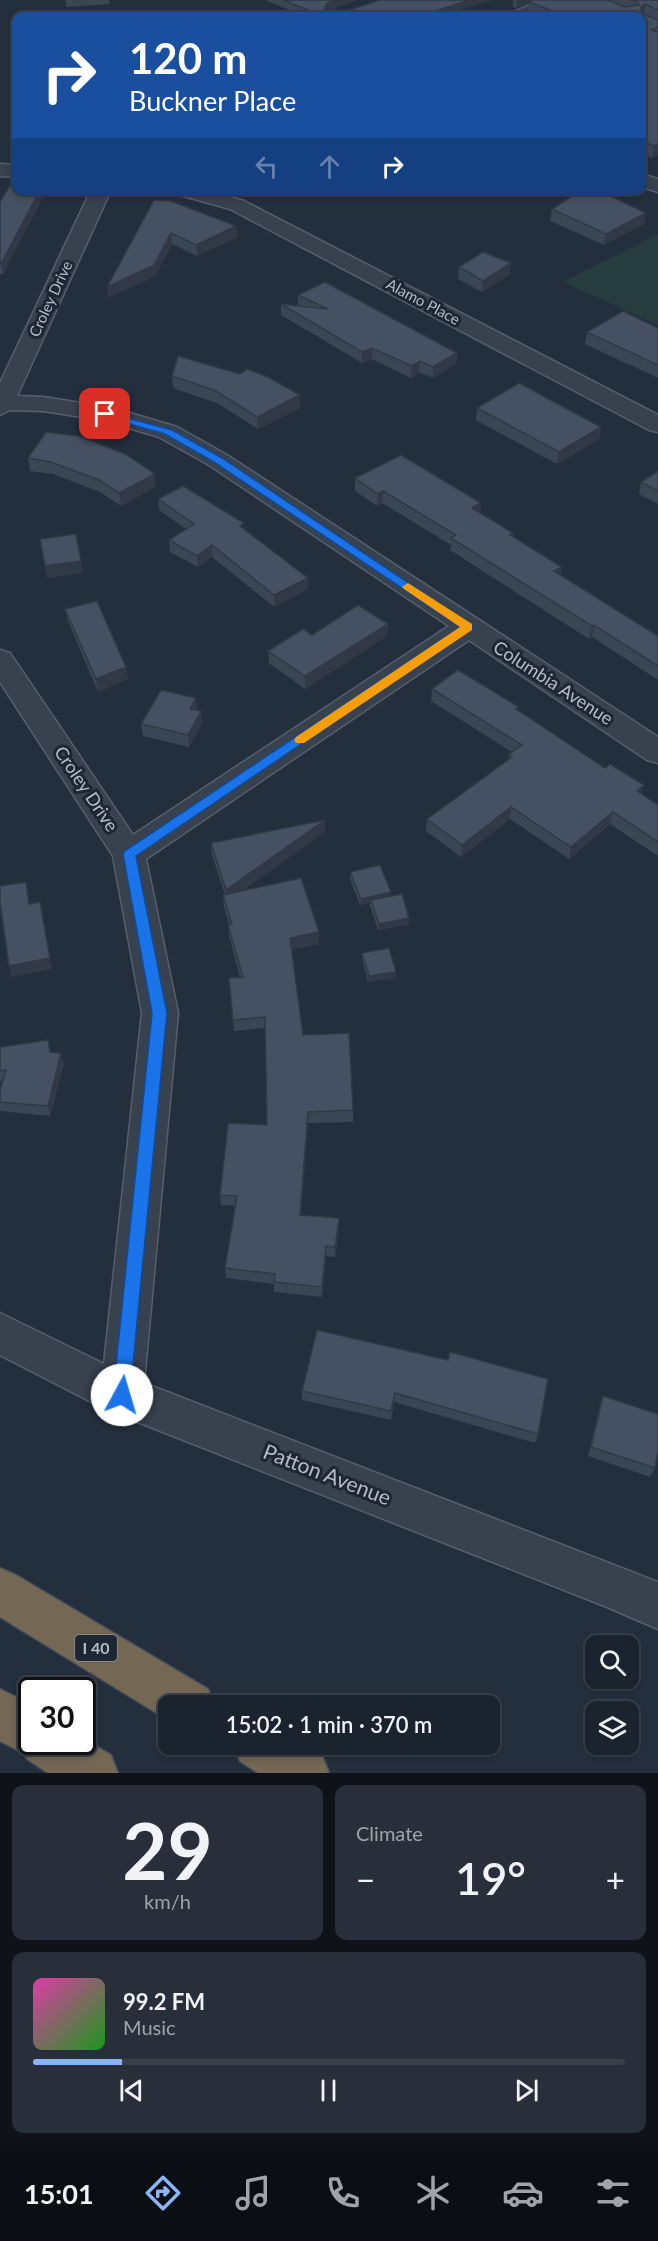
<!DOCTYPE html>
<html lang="en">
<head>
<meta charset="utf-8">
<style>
	:root { --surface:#1b232e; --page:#282f3a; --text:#f1f3f6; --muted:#a0a4aa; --line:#39404a; --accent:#8ab4f8 }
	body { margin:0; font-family:Lato,sans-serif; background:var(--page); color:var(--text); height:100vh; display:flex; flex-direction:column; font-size:22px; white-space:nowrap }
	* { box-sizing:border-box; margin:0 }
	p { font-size:20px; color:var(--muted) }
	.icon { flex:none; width:33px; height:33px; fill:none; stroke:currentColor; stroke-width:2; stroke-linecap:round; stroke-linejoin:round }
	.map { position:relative; height:1773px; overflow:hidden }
	.details { display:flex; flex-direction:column; gap:12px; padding:12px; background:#0f1319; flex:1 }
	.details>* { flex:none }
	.top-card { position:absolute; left:12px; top:12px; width:634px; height:183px; border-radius:12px; box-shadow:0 3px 9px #0003,0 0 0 2px var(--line); background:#1a4fa0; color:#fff; overflow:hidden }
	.fabs { position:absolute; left:585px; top:1635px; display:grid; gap:12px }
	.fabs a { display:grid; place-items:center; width:54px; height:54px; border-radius:12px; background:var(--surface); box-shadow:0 3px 9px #0003,0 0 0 2px var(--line); font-size:30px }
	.speed { position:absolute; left:18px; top:1677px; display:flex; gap:12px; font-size:30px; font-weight:700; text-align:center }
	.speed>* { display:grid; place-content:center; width:78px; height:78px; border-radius:50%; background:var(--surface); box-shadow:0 3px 9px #0003,0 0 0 2px var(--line); line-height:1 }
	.speed .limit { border:3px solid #111; border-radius:9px; background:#fff; color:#111 }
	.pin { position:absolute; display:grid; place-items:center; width:51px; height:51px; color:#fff; margin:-26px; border-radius:12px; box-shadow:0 3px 9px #0006 }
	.me { position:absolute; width:66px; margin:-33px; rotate:6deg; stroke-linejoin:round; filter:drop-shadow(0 0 4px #0008) }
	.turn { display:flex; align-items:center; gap:21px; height:126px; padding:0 18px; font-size:27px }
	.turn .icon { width:78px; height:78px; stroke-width:2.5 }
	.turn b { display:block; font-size:42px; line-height:51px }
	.lanes { display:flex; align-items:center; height:57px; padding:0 18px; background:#0003; justify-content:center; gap:30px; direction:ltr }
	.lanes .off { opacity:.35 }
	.big { font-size:45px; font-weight:600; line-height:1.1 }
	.details .widget { flex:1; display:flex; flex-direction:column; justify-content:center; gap:9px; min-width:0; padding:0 21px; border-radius:12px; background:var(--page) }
	.details .dial { align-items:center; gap:0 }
	.dial b { font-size:78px; line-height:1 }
	.song { display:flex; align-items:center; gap:18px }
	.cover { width:72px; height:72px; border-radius:9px; background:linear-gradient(135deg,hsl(320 70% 55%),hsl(120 70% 35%)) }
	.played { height:6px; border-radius:3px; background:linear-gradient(90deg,var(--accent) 15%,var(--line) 15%) }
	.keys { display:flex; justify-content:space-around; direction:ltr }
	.heat { display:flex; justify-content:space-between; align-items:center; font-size:33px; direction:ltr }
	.details .tiles { flex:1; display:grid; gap:12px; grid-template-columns:1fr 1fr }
	.widget:last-child { grid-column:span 2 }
	.trip { position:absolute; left:158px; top:1695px; width:342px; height:60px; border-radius:12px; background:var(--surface); box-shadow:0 3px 9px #0003,0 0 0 2px var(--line); font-weight:600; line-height:60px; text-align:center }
	.tabs { display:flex; height:96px; justify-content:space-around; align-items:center; background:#0b0e12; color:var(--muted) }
	.tabs .icon { width:42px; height:42px }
	.tabs .on { color:var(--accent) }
	.tabs b { font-size:27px; color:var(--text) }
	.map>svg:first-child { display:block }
	.green { fill:#263c3f }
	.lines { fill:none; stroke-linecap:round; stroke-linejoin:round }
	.service-casing { stroke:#565f6c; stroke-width:3 }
	.minor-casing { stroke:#565f6c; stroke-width:3 }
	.motorway-casing { stroke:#434c59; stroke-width:3 }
	.service { fill:#38414e; fill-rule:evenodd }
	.minor { fill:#38414e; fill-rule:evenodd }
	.motorway { fill:#746855; fill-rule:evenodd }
	.wall { fill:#3b4654 }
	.shaded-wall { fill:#303945 }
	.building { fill:#455162; stroke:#303945; stroke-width:1.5 }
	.route { fill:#1a73e8; stroke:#114b97; stroke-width:1.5 }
	.slow { fill:#f59e0b }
	.labels { text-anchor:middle; stroke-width:6; stroke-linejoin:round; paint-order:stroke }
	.far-street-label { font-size:15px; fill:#b4bcc9; stroke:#1d2633 }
	.shield { fill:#1d2633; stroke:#878f9c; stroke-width:1.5 }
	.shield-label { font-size:16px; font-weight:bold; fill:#b4bcc9 }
	.street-label { font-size:18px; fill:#b4bcc9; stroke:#1d2633 }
	.near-street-label { font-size:21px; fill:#b4bcc9; stroke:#1d2633 }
</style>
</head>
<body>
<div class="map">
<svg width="658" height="1773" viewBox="0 0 658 1773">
	<rect width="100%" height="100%" fill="#242f3e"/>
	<path class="green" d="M658,234V325L563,282Z"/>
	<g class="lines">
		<g class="service-casing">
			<path id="service" d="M543,0H555L514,16H503Z"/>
		</g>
		<g class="minor-casing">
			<g id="minor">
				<path d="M0,164L16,165V177L0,176Z"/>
				<path d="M642,174L658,179V192L642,187Z"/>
				<path d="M91,190H111L17,396L43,397L113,408L177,427L227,455L658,737V763L647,760L469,640L146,859L178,1013L144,1383L658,1582V1629L607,1607L107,1410L0,1355V1313L104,1364L142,1013L113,856L0,682V650L10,653L133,835L449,626L209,465L159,437L102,420L43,411L10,410L0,415V383Z"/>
				<path d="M173,190H207L244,201L658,415V432L649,430L230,209L176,194Z"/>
			</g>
		</g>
		<g class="motorway-casing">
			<g id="motorway">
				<path d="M0,1568L16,1575L208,1689L215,1706H168V1720L0,1617Z"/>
				<path d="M0,1689L32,1705V1742H82V1738L111,1755L118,1773H48L27,1759L25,1754L0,1741Z"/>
				<path d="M233,1744H304L322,1755L329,1773H258L240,1761Z"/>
			</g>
		</g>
		<use href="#service" class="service"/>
		<use href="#minor" class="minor"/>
		<use href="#motorway" class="motorway"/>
	</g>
	<g class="wall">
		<path d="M65,0H109V4L67,7Z"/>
		<path d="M265,0H357L330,10L443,16H304Z"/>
		<path d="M513,0H658V155L652,158L642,154V16H536L528,13V3L516,8L513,7Z"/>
		<path d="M154,200L236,226L237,237L197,256L172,244L155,276L108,298Z"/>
		<path d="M0,202L3,274H0Z"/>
		<path d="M552,209L644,224L604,245L550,221Z"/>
		<path d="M459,267L509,275L482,292L458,279Z"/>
		<path d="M298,295L457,353L456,364L433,378L419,372L411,378L372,359L362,363L281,315V304L298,306Z"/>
		<path d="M658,328V378L585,344L587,332Z"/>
		<path d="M172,376L300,408L258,429L217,403L173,388Z"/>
		<path d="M477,408L601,427L599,439L557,464L476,420Z"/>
		<path d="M46,432L156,486L121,506L100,492L53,474L30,471L28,458Z"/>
		<path d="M658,471V504L639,494L641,482Z"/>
		<path d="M355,478L481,503L480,513L513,533V537L560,575L658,636V680L592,637L589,639L450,550L451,545L382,503L377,506L355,491Z"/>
		<path d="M158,499L244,529L308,578V589L274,607L212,557L198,567L170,552L169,540L186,529L159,510Z"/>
		<path d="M65,609L126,667L128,679L98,692L68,621Z"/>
		<path d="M388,624L387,636L305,689L269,663L268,651L312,635Z"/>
		<path d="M432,689L518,711L658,805V856L610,824L569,859L510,819L461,857L426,831L427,819L508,760L509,754L512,752L431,701Z"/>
		<path d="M196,698L197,710L201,711L202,723L189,747L143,736L141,724Z"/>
		<path d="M325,832L241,891L319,944L291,950L303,1035L353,1110V1122L308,1123L301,1215L339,1218V1229L335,1257L326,1256L322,1297L274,1292V1284L226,1278L225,1268L235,1206L221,1205L220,1195L267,1125L265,1028L234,1031L229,978L240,977L229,936L228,925L229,924L224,907L223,895H225L212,855L211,843Z"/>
		<path d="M350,872L391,892V896L409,918V924L378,930L370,906V903L360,905L350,879Z"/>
		<path d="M362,953L396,978L368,982L362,959Z"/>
		<path d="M0,1047L64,1063L50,1116L0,1111V1090L3,1081H0Z"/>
		<path d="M317,1330L538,1434L535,1443L394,1402L391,1420L302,1400V1391Z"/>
		<path d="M603,1396L655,1468L650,1477L588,1456L600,1405Z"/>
	</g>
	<g class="shaded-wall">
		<path d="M336,0H357L327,11L324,10L327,3Z"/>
		<path d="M469,0H491L443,16H421Z"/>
		<path d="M517,0H537L529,2L528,3L516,8Z"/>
		<path d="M645,4L643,16H642L641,7Z"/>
		<path d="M658,144V155L652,158L654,146Z"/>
		<path d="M40,190H47L3,274L1,264Z"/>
		<path d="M646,213L644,224L604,245L606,234Z"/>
		<path d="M236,226L237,237L197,256L196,245Z"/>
		<path d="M171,233L172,244L155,276L108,298L107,287Z"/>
		<path d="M511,263L509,275L482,292L483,281Z"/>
		<path d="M372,348V359L362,363V352Z"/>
		<path d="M457,353L456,364L433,378V367Z"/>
		<path d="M420,361L419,372L411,378L412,366Z"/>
		<path d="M300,395V408L258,429L257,417Z"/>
		<path d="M601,427L599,439L557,464L559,452Z"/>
		<path d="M155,474L156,486L121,506L119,493Z"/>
		<path d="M383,491L382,503L377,506L378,494Z"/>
		<path d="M481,503L479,515L472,508Z"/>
		<path d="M212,545V557L198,567L197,556Z"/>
		<path d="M81,561L83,573L47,578L45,566Z"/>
		<path d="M562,567L560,579L554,571Z"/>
		<path d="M308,578V589L274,607V595Z"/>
		<path d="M388,624L387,636L305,689V676Z"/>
		<path d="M594,625L592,637L589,639L592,626Z"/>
		<path d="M126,667L128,679L98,692L96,679Z"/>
		<path d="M196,698L197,711L190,709Z"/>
		<path d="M201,711L202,723L189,747L188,735Z"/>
		<path d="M644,785L641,797L637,791Z"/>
		<path d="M511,807L510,819L461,857L462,845Z"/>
		<path d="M613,812L610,824L569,859L571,847Z"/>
		<path d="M325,820V832L227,902L226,890Z"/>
		<path d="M391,892V899L371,900L370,903L360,905L361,899Z"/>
		<path d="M40,902L52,969L12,977L9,966Z"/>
		<path d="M409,918V924L378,930L379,924Z"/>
		<path d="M319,932V944L290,950V938Z"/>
		<path d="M396,972V978L368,982L369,976Z"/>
		<path d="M61,1053L64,1063L50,1116L48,1106Z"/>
		<path d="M308,1112V1123L300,1225V1215Z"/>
		<path d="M339,1218V1229L335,1257V1247Z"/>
		<path d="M326,1246V1256L322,1297V1287Z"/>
	</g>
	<g class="building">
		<path d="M283,0H336L327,3L324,10H349L380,0H469L421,16H323Z"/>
		<path d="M533,0H608L625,7L639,5L638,2L631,0H658V10L645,4L641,7L642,14L658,20V27L651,30L658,32V144L654,146L642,141V16H566L529,2Z"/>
		<path d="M16,175V190H40L1,264H0V202Z"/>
		<path d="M581,190H598L646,213L606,234L552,209Z"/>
		<path d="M154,200L171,201L236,226L196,245L171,233L154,265L107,287Z"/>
		<path d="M483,252L511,263L483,281L459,267Z"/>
		<path d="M325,282L457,353L433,367L420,361L412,366L372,348L362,352L281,304L328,309L298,295Z"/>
		<path d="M623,311L658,328V365L587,332Z"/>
		<path d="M178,356L240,374L247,369L268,377L300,395L257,417L216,391L172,376Z"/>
		<path d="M519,383L601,427L559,452L477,408Z"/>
		<path d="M46,432L78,436L92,441L125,454L155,474L119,493L99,480L51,462L28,458Z"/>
		<path d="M401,455L481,503L472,508L513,533L510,535L562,567L554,571L658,636V666L594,625L592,626L451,538L456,535L383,491L378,494L355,478Z"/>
		<path d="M658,471V491L641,482Z"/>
		<path d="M183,486L244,523L240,526L308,578L274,595L212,545L197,556L169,540L194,524L158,499Z"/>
		<path d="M76,534L81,561L45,566L40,539Z"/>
		<path d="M97,601L126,667L96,679L65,609Z"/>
		<path d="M358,605L388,624L305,676L268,651L303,629L312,635Z"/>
		<path d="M458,670L519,707L516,709L605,768L610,764L644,785L637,791L658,805V842L613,812L571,847L511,807L462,845L427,819L512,757L509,754L522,745L432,689Z"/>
		<path d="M161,690L196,698L190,709L201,711L188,735L141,724Z"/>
		<path d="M325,820L226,890L211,843Z"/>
		<path d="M380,865L391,892L361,899L350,872Z"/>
		<path d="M301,878L319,932L290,938L303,1035L349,1033L351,1070L353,1110L308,1112L300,1215L339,1218L335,1247L326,1246L322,1287L274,1282L275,1274L225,1268L237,1196L220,1195L228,1123L267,1125L265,1017L233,1020L229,978L243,977L228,925L232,924L223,895Z"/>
		<path d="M26,882L29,904L40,902L50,958L9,966L0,902V886Z"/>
		<path d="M402,894L409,918L379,924L371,900Z"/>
		<path d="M389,948L396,972L369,976L362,953Z"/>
		<path d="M48,1040L50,1052L61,1053L48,1106L0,1102V1090L6,1070L0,1071V1047Z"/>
		<path d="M317,1330L448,1360L450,1352L548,1379L538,1434L395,1393L391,1411L302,1391Z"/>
		<path d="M603,1396L658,1414V1451L655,1468L591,1447Z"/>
	</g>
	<path class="route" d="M101,411L172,430L222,458L474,627L136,856L167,1013L130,1395L128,1401L122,1404L115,1401L113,1395L152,1013L123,854L125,851L460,627L214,462L165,434L101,416Z"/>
	<path class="slow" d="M408,583L472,624V630L304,743H296L294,740L296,737L460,627L404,589L402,587Z"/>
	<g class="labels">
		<g class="far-street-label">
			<text transform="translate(51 299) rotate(-65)" y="5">Croley Drive</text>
			<text transform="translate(423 302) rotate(28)" y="5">Alamo Place</text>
		</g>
		<rect class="shield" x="75" y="1635" width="42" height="26" rx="4.5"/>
		<g class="shield-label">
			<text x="96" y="1654">I 40</text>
		</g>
		<g class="street-label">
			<text transform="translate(553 683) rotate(33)" y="6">Columbia Avenue</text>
			<text transform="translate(86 789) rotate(56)" y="6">Croley Drive</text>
		</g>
		<g class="near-street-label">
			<text transform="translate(327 1475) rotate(21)" y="7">Patton Avenue</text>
		</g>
	</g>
</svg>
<div class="fabs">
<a><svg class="icon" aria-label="search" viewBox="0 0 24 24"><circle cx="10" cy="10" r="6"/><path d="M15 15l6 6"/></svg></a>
<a><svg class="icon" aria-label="layers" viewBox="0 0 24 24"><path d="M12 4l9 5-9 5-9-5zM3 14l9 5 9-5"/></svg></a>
</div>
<div class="speed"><div class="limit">30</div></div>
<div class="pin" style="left:105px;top:414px;background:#d93025"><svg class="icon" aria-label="arrive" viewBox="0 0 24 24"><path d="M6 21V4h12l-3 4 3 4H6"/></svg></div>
<svg class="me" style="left:122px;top:1395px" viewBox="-20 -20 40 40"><circle r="19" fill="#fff"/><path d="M0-13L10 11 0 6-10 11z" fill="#1a73e8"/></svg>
<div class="trip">15:02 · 1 min · 370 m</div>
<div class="top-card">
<div class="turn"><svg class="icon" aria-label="right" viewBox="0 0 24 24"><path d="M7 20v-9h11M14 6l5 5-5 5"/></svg><div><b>120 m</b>Buckner Place</div></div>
<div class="lanes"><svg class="icon off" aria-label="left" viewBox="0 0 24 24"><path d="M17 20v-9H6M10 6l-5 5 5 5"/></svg><svg class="icon off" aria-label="ahead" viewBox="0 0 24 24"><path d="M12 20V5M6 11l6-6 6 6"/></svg><svg class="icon" aria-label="right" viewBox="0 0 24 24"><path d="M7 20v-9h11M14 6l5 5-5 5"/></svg></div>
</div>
</div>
<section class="details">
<div class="tiles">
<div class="widget dial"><b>29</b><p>km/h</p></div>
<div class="widget"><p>Climate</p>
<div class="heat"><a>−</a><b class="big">19°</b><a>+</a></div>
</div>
<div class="widget">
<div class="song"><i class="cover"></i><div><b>99.2 FM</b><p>Music</p></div></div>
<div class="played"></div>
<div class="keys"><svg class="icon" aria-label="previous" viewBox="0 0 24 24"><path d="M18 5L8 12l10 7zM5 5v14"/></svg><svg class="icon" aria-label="pause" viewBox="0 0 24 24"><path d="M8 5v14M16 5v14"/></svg><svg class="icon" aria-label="next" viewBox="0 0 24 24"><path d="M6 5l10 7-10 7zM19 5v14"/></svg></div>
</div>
</div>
</section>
<nav class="tabs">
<b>15:01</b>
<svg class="icon on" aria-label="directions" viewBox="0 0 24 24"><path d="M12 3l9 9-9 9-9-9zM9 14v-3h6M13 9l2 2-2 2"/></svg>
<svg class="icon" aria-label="music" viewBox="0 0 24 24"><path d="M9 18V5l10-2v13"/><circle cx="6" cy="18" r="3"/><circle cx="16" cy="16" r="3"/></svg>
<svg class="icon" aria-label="phone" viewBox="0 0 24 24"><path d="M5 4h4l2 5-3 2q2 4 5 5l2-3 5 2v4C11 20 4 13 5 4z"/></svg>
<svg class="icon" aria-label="climate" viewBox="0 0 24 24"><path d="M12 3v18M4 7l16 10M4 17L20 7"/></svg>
<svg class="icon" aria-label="car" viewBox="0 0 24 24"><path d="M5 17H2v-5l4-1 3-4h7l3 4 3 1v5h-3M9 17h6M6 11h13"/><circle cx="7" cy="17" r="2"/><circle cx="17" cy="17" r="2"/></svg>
<svg class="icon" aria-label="filters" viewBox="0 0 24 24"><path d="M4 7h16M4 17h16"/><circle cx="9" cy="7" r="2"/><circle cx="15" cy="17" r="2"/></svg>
</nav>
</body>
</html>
